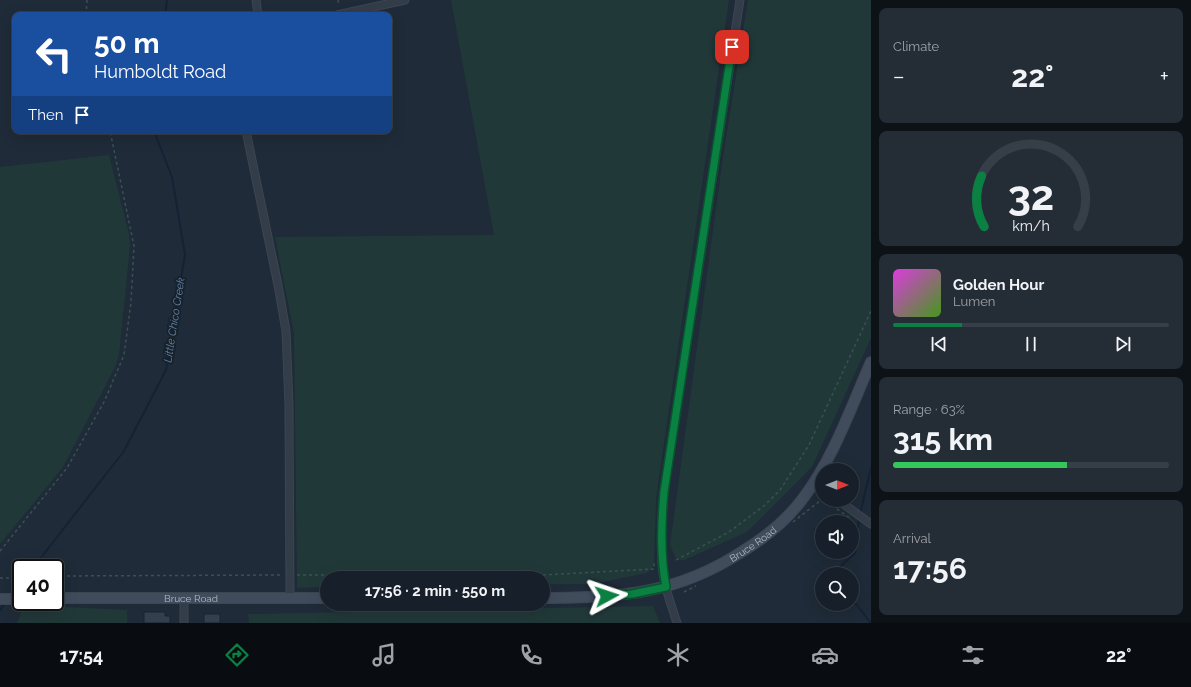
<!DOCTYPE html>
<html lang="en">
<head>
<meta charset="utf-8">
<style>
	:root { --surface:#17202a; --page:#242d36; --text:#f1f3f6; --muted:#9ea3a8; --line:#363e47; --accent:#0b8043 }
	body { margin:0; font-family:Raleway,sans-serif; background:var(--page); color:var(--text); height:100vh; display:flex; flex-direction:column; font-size:15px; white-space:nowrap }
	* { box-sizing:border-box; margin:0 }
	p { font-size:13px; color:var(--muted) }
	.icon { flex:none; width:22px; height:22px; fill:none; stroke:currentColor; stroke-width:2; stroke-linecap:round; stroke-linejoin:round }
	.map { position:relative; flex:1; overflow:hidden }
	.drawer { display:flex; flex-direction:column; gap:8px; padding:8px; background:#0d1217; width:320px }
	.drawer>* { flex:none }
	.top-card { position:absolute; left:12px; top:12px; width:380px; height:122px; border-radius:8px; box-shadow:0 4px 16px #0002,0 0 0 1px var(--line); background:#1a4fa0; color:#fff; overflow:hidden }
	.needle { width:26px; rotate:90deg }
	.controls { position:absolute; left:815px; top:463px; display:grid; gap:8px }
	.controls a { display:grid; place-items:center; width:44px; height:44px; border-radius:50%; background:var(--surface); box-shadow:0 4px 16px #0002,0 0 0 1px var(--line); font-size:20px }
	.speed { position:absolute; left:12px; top:559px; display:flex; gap:8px; font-size:20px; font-weight:700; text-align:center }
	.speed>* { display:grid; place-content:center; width:52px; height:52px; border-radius:50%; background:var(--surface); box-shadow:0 4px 16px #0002,0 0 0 1px var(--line); line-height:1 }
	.speed .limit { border:2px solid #111; border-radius:6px; background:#fff; color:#111 }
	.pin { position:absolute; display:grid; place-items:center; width:34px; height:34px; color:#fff; margin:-17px; border-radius:8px; box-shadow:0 2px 6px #0006 }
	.me { position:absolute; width:44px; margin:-22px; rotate:85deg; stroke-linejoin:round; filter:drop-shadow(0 0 3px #0008) }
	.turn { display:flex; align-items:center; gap:14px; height:84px; padding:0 16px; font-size:18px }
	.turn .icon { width:52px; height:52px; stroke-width:2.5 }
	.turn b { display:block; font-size:28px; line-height:34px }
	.then { display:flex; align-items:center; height:38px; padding:0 16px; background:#0003; gap:8px; font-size:15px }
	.big { font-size:30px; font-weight:700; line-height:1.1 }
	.drawer .card { flex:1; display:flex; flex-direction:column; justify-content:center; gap:6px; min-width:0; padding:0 14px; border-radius:8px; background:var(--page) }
	.drawer .dial { align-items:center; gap:0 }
	.dial svg { height:104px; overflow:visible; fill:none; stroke:var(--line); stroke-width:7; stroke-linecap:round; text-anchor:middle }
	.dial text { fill:var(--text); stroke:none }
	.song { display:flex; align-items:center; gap:12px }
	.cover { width:48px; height:48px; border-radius:6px; background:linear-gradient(135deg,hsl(300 70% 55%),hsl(100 70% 35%)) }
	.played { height:4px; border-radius:2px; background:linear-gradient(90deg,var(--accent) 25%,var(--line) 25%) }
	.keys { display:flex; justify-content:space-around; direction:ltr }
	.heat { display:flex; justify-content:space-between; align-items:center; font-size:22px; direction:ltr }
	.charge { height:6px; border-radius:3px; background:linear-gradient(90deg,#34c759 63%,var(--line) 0) }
	.trip { position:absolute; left:320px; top:571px; width:230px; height:40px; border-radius:20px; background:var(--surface); box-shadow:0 4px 16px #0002,0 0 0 1px var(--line); font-weight:700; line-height:40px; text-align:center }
	.tabs { display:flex; height:64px; justify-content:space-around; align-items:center; background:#090d11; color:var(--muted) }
	.tabs .icon { width:28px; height:28px }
	.tabs .selected { color:var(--accent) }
	.tabs b { font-size:18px; color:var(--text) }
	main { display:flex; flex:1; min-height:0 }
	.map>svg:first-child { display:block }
	.green { fill:#213839 }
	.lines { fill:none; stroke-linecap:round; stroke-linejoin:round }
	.stream { stroke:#132335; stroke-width:2 }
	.building { fill:#313f4f; stroke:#1a242f }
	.street-casing { stroke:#3c4652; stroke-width:9 }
	.secondary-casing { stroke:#3c4652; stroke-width:12 }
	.path { stroke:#3a5152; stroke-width:1.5; stroke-dasharray:3 3; stroke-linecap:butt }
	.street { stroke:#333d49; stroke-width:7 }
	.secondary { stroke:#404c5c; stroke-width:10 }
	.route-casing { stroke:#07532c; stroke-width:10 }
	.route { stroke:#0b8043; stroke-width:7 }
	.labels { text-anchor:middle; stroke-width:4; stroke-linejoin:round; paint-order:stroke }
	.street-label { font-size:10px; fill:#adb7c5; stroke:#18222d }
	.water-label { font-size:11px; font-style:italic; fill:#6484a6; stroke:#18222d }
</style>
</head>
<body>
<main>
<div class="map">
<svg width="871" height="623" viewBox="0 0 871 623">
	<rect width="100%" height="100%" fill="#1f2b38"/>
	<g class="green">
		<path d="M451,0H729L656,498L654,565L651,570L646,573L593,584H543V578H327V587L297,588L294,334L275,237L494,235Z"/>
		<path d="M748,0H871V338L812,467L747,532L682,561L675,557L670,545L723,157Z"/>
		<path d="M109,155L129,234L130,246L119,355L115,367L63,467L0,544V167Z"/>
		<path d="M24,605L127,610V623H17Z"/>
		<path d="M653,606L660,623H249L248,614Z"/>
	</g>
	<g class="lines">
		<g class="stream">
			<path d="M165,15L167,0"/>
			<path d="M860,514L871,468"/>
			<path d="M33,568L124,451L166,370L185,255L172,177L154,131"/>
			<path d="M841,574L840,567L855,553L859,518"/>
			<path d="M12,595L21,583"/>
			<path d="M852,599L871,623"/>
			<path d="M0,610L5,603"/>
		</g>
	</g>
	<g class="building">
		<path d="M144,612H165V616H170V623H144Z"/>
		<rect x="204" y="614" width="16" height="9"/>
	</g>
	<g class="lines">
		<g class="street-casing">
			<g id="street">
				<path d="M256,0L258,15"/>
				<path d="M337,15L405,0"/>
				<path d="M246,131L278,285L286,331L289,405L290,598"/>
				<path d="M816,479L822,487"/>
				<path d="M838,500L871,524"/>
				<path d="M184,598V623"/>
				<path d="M677,623C671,604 663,584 662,563C660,539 662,516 664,492L740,0"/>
			</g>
		</g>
		<g class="secondary-casing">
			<g id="secondary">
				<path id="s1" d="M55,598H327"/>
				<path id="s2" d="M543,598C621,597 676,595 743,551C766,537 788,519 804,497C834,457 851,407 871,362"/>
				<path d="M0,599H21"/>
			</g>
		</g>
		<g class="path">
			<path d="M338,0L339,5"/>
			<path d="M86,15L87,0"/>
			<path d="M793,522L821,500L827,502L850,518"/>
			<path d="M0,551L67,468L104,402L124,355L131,302L134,246L110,131"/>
			<path d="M676,560L729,532L765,505L780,490L809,445L871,311"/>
			<path d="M297,575H542L654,569V562"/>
			<path d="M55,576L283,575"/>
			<path d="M0,578H21"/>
			<path d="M684,592L696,586"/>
		</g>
		<use href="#street" class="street"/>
		<use href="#secondary" class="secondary"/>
	</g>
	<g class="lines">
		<g class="route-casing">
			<path id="route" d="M607,596L632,594L666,587C660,555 661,525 664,492L732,47"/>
		</g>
		<use href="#route" class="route"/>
	</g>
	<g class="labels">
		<g class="street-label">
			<text dy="4" stroke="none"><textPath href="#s2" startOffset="221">Bruce Road</textPath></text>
			<text dy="4" stroke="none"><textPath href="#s1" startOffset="136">Bruce Road</textPath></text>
		</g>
		<g class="water-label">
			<text transform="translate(174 320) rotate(-81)" y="4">Little Chico Creek</text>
		</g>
	</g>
</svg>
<div class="controls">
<a><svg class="needle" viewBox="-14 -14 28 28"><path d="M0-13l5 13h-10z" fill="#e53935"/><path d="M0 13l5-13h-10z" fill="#9ea3a8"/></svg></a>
<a><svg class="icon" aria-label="sound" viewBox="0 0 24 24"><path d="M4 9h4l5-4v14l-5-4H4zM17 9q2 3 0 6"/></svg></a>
<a><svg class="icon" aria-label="search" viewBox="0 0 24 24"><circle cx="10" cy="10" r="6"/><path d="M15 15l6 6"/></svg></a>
</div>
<div class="speed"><div class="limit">40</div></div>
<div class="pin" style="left:732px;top:47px;background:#d93025"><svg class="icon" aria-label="arrive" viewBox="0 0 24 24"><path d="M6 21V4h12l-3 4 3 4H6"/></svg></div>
<svg class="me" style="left:607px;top:596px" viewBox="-20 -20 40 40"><path d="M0-17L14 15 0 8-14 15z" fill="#0b8043" stroke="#fff" stroke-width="4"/></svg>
<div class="trip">17:56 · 2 min · 550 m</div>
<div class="top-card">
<div class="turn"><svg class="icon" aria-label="left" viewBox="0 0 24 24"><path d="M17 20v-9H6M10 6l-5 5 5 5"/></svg><div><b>50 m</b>Humboldt Road</div></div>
<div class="then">Then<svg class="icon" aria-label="arrive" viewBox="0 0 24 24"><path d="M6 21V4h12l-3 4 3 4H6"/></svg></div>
</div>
</div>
<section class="drawer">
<div class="card"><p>Climate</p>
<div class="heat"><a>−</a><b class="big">22°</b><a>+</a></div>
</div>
<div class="card dial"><svg viewBox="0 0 100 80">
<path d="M14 69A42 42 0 1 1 86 69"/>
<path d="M14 69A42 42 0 0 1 12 30" stroke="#0b8043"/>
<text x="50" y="56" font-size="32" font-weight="700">32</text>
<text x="50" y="72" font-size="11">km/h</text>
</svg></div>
<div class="card">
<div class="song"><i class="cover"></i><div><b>Golden Hour</b><p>Lumen</p></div></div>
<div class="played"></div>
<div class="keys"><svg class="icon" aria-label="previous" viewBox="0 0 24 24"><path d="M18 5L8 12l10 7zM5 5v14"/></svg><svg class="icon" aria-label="pause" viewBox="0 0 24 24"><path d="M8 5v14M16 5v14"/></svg><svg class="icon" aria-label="next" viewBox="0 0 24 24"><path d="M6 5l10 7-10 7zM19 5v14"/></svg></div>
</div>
<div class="card"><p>Range · 63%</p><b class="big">315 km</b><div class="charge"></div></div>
<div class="card"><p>Arrival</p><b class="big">17:56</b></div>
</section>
</main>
<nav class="tabs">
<b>17:54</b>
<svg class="icon selected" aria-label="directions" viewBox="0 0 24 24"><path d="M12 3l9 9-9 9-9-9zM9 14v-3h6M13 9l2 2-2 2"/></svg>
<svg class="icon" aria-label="music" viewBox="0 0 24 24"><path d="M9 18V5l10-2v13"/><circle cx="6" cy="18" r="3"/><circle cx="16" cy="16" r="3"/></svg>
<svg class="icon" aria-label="phone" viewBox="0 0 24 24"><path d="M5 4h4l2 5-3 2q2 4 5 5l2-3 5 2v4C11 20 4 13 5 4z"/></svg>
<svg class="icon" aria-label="climate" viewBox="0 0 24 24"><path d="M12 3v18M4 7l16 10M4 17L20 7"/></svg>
<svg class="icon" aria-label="car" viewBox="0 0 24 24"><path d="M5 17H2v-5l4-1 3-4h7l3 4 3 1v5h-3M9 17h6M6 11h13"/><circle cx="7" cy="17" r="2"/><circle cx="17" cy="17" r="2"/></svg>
<svg class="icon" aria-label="filters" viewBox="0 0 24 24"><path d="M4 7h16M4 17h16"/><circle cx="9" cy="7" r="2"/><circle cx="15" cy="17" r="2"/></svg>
<b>22°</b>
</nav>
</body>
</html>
